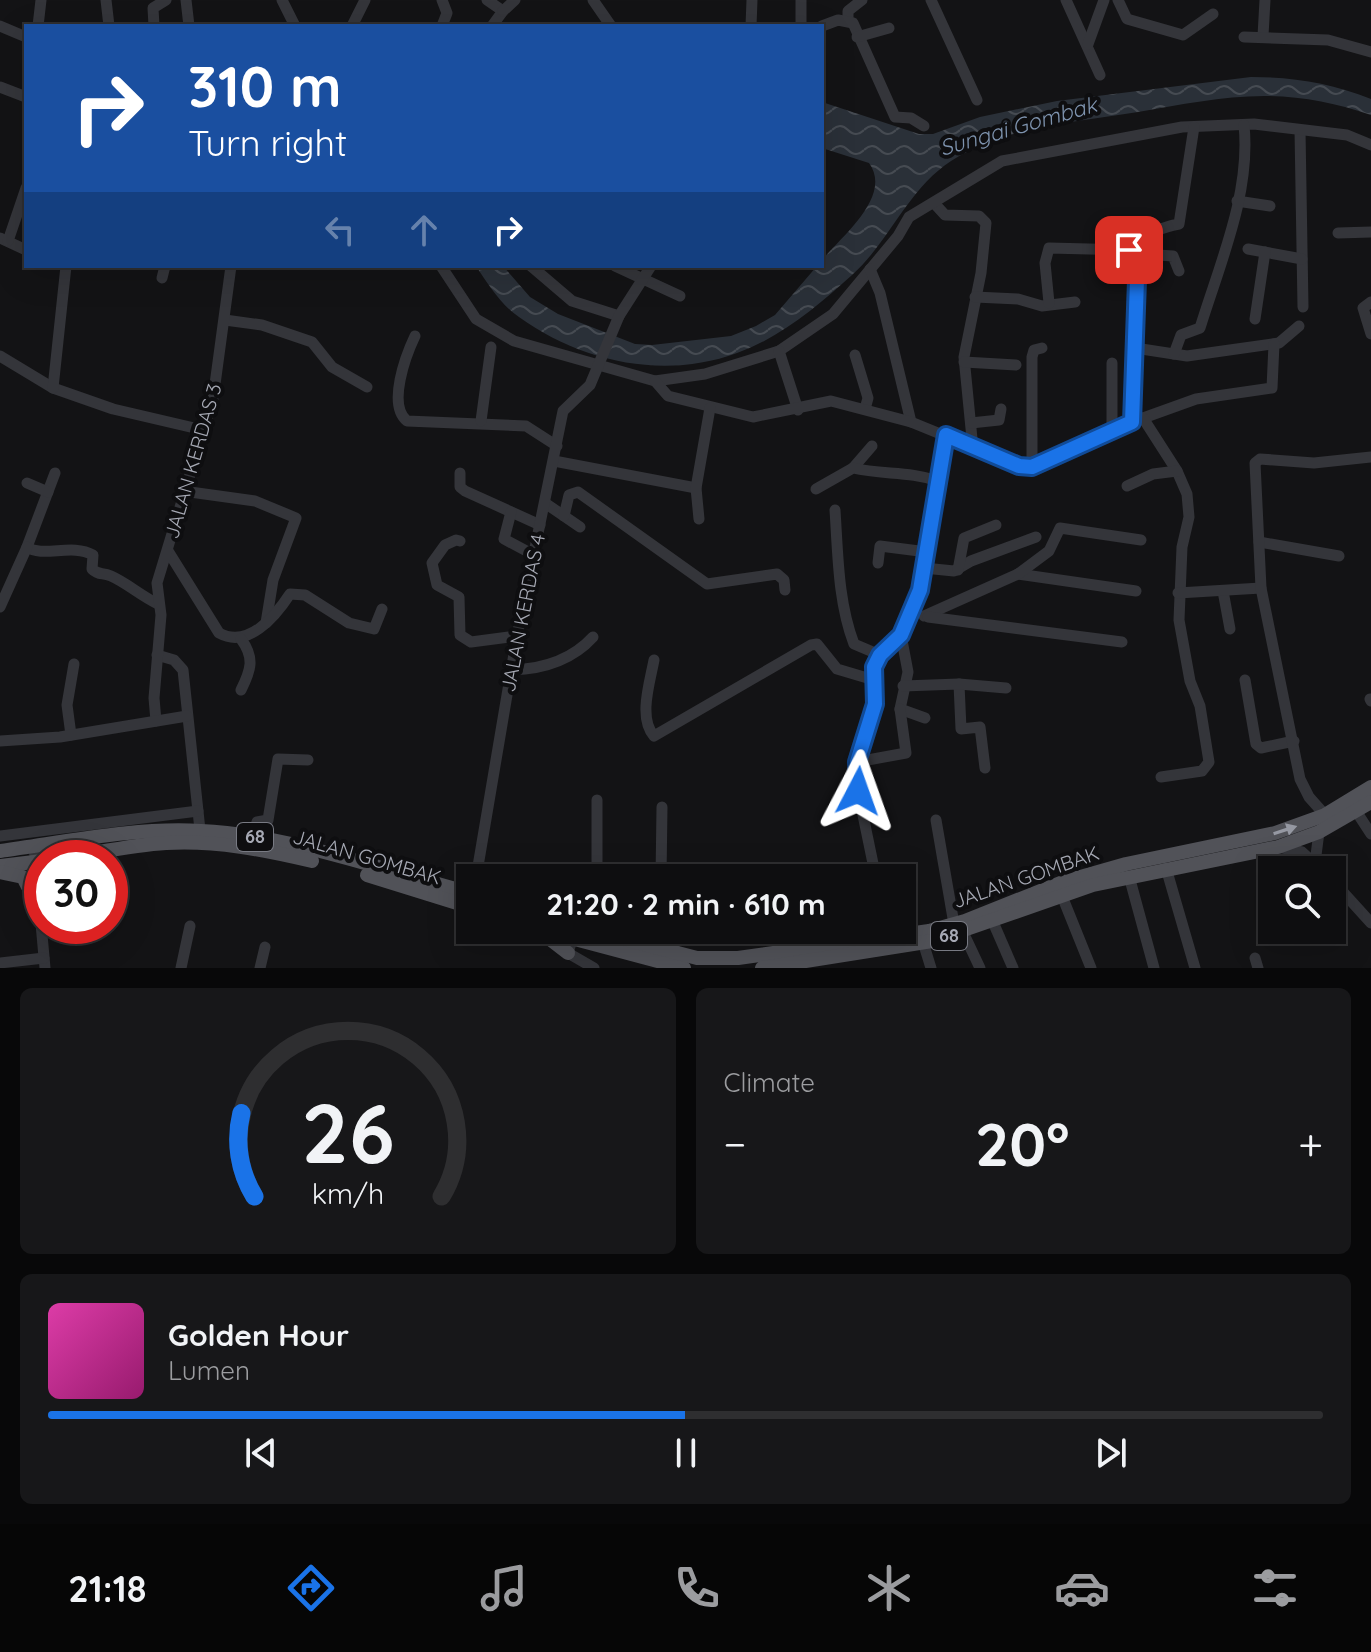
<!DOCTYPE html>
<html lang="en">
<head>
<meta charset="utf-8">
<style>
	:root { --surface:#0e0e10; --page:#171719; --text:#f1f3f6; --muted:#9b9c9f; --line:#2e2e30; --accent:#1a73e8 }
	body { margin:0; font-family:Quicksand,sans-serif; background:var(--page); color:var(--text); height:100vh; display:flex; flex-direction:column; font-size:30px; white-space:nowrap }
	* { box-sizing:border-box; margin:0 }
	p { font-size:26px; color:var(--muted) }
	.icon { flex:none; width:44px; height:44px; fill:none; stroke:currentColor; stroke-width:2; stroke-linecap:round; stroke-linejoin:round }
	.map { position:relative; height:968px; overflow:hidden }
	.panel { display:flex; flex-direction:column; gap:20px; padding:20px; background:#080809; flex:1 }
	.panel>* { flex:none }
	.hud { position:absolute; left:24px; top:24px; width:800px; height:244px; border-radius:0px; box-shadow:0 8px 32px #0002,0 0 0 2px var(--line); background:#1a4fa0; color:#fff; overflow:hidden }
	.fabs { position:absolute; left:1258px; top:856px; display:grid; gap:16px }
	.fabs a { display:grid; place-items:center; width:88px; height:88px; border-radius:0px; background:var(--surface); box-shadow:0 8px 32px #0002,0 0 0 2px var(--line); font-size:40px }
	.speed { position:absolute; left:24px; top:840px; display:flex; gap:16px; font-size:40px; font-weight:700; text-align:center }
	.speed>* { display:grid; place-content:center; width:104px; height:104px; border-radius:50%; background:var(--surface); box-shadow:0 8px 32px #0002,0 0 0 2px var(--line); line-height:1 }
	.speed .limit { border:12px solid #d22; background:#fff; color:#111 }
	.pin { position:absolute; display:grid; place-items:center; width:68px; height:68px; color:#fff; margin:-34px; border-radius:16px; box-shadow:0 4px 12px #0006 }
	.me { position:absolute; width:88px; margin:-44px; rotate:4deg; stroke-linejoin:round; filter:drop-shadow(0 0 6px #0008) }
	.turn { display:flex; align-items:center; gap:28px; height:168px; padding:0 32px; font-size:36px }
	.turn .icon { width:104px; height:104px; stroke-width:2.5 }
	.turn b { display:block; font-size:56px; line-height:68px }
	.lanes { display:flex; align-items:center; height:76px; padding:0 32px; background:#0003; justify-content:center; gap:40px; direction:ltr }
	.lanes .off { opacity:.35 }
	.big { font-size:60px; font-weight:800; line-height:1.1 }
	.panel .card { flex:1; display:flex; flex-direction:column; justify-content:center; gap:12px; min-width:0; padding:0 28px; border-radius:12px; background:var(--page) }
	.panel .dial { align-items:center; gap:0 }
	.dial svg { height:208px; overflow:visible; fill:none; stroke:var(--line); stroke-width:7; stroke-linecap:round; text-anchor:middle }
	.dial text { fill:var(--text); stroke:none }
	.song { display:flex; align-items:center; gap:24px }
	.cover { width:96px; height:96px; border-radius:12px; background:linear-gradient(135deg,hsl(320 70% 55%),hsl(320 70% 35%)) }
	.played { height:8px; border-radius:4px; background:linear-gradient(90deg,var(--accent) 50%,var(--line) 50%) }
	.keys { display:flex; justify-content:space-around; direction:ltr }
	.heat { display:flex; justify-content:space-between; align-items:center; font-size:44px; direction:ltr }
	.panel .tiles { flex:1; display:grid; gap:20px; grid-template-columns:1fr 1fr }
	.card:last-child { grid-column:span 2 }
	.trip { position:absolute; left:456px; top:864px; width:460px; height:80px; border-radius:0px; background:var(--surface); box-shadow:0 8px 32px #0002,0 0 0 2px var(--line); font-weight:800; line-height:80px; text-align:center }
	.tab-bar { display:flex; height:128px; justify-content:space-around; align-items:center; background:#060606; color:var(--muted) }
	.tab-bar .icon { width:56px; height:56px }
	.tab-bar .selected { color:var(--accent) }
	.tab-bar b { font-size:36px; color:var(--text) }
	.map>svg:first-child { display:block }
	.water { fill:url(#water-waves) }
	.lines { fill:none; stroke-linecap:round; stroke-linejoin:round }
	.minor { stroke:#34353a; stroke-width:11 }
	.major { stroke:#515258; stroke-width:14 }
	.oneway { fill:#9598a2 }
	.route-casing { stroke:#114b97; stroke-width:20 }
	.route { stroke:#1a73e8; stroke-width:14 }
	.labels { text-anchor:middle; stroke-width:8; stroke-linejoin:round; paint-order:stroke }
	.shield { fill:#0e0e10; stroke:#787a83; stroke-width:2 }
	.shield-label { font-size:18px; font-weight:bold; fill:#a6a9b4 }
	.street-label { font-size:20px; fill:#a6a9b4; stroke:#0e0e10 }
	.water-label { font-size:22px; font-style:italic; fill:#7e93ae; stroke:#0e0e10 }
</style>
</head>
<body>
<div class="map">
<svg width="1371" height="968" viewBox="0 0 1371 968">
	<defs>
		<pattern id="water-waves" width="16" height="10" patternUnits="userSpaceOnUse" patternTransform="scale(2)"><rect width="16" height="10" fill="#2a3038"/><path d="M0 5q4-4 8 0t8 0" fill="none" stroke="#464b52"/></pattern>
	</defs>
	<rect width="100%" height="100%" fill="#131315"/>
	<path class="water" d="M1251,77C1294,77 1331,83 1371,99V115C1336,103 1301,96 1264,96C1221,96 1180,105 1138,112C1076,122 1006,126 951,161C908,189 889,242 852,275C819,305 780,338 737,353C664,380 581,362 519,317C501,305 488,284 476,266H503L530,297L558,314L635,344L652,345L731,336L756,326L775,315L817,266H822V260C842,236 893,196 869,163L822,148V102L919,134H933L980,117L1057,101Z"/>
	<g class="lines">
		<g class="minor">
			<path d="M106,0L109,26"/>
			<path d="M186,0L189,26"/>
			<path d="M282,0L295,26"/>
			<path d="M442,0L447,13L442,26"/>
			<path d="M487,0L503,11L492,26"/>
			<path d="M593,0L611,26"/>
			<path d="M931,0L977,100"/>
			<path d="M1066,0L1100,75"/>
			<path d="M1118,0L1127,19L1183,35L1213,14"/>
			<path d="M503,11L515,0"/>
			<path d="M848,20V11L862,0"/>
			<path d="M0,26L26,37"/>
			<path d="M38,26L41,0"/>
			<path d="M154,26L153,8L166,0"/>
			<path d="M352,26L365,0"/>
			<path d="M751,26L752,0"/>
			<path d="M801,26V0"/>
			<path d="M822,26L838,20L853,23L895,117L911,118L924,126"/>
			<path d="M1263,36L1265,0"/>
			<path d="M857,37L889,28"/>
			<path d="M1244,37L1328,40L1371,52"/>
			<path d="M1088,44L1104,0"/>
			<path d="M0,87L26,97"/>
			<path d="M1300,130L1303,307"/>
			<path d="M1237,201L1270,206"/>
			<path d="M934,203L945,215L979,216L986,223L981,273L964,357L973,449"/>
			<path d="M1338,233L1371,232"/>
			<path d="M0,238L26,250"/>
			<path d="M8,241L26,188"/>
			<path d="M1248,249L1302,259"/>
			<path d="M1142,254L1173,256L1179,271"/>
			<path d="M441,266L476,319L514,341L655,381L705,374L779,351L833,314L898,236L909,217L1002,161L1182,127L1254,124L1347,135L1371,145"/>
			<path d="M531,266L572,301L619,316"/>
			<path d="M615,266L680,296"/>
			<path d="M870,269L880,293L911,422"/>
			<path d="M162,278L165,266"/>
			<path d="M975,297L1018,299L1042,306L1075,302"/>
			<path d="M1371,302L1363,308L1371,334"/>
			<path d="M1049,303L1045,263L1049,248L1129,250L1136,275"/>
			<path d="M1255,319L1265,252"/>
			<path d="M225,320L262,325L312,342L332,367L367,387"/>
			<path d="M415,336C406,355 387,405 407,421L526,426L557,446"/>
			<path d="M1135,348L1187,356L1279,343L1299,326"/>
			<path d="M779,351L798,410"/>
			<path d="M1174,354L1181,335L1200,328C1220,263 1251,193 1244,125"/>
			<path d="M855,355L868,398L865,409"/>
			<path d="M0,356L53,388L113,409L203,430"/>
			<path d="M964,362L1016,365"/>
			<path d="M1112,363V431"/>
			<path d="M655,381L668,396L753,417L831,401L911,422L1019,466L1032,467L1132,422L1196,399L1272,388L1274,344"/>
			<path d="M53,388L66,266"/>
			<path d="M1143,418L1177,471L1187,494L1189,517L1182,547L1179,620L1190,681L1200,706L1209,762L1202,771L1161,777"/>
			<path d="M481,421L491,347"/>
			<path d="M1132,422C1133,390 1132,260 1145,240C1151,230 1169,226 1179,224L1194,127"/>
			<path d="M971,423L999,420L1001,409"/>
			<path d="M554,461L696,488"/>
			<path d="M1032,467V357L1034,350L1042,348"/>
			<path d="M853,468L872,446"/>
			<path d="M55,473L27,547C43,558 72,543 93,555L92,569C99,576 102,572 111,576C127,583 141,596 158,604"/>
			<path d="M460,473V487L465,491L540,525"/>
			<path d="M27,483L48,492"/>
			<path d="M1127,486L1153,474L1177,471"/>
			<path d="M816,489L853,468C882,475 909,471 938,481"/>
			<path d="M183,491L255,501L296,518L273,580L266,623"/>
			<path d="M545,503L580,527"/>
			<path d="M835,510C838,555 838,602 854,644L880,655"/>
			<path d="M511,512L504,539L534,555"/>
			<path d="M564,516L569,495L578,492L707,584L777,574L784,580L785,590"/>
			<path d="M699,519L696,488L710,408"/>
			<path d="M460,541L456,540L445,545L432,563L437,585L459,597L460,635L471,642L517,636"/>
			<path d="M1259,542L1339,556"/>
			<path d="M168,551L219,633C248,649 275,617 290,594L305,595L349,623L374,629L382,609"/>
			<path d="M878,563L880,546L927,552"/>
			<path d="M924,568L954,571L971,561L1036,537"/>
			<path d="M958,570L964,538L996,525"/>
			<path d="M1018,574L1136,591"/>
			<path d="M1223,591L1230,629"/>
			<path d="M1178,593L1261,588"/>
			<path d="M0,607L27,547"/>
			<path d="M924,616L1018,574L1049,551L1060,528L1141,540"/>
			<path d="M928,617L1122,642"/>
			<path d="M901,635L908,672L900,709L925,718"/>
			<path d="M241,639C255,658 251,670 241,690"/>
			<path d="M157,655L174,660L183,670L200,830"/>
			<path d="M654,660C650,682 638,718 654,736L811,645L817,644L837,669L874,680"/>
			<path d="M512,670C542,669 572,660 593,637"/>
			<path d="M1245,680L1256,744L1261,748L1294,741"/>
			<path d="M959,684L961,729L980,727L985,768"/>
			<path d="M903,686L959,684L1006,688"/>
			<path d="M1370,699L1371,701"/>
			<path d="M156,721L154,698L161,615L157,583L213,399L231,266"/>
			<path d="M71,735L67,705L74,664"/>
			<path d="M0,741L60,737L187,716"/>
			<path d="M857,762L906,753L900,709"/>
			<path d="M597,800V878"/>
			<path d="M1356,811L1371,834"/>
			<path d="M1325,815L1309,797L1300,779L1261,588L1255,463L1260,459L1314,463L1371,457"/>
			<path d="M936,820L954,924"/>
			<path d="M0,836L198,811"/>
			<path d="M253,836L257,822L268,820L278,759L308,760"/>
			<path d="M34,846L45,968"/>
			<path d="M1278,847L1302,852L1322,870"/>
			<path d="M1315,863L1319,832"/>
			<path d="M1166,868L1195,968"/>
			<path d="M1129,876L1154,968"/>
			<path d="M476,878L517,636L563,411L590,385L619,316L651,266"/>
			<path d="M661,878L662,807"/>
			<path d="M876,878L858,791L857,762L875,704L874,667L880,655L901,635L920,590L946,435"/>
			<path d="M1332,880L1371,923"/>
			<path d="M1062,896L1091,968"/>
			<path d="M993,922L1013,968"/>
			<path d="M575,930L568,953L594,968"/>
			<path d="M963,932L980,968"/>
			<path d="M923,942L931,968"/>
			<path d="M672,954L678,930"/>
			<path d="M1255,958L1258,968"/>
			<path d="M0,963L44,958"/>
			<path d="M181,968L190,926"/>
			<path d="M260,968L265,947"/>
		</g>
		<g class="major">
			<path d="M0,851C66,842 135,827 201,831C287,835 387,871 470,893"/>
			<path d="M63,858C97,853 132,845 166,843C216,840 265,850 312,861"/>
			<path d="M0,866L42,861"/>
			<path d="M0,872L23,877L40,910"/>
			<path d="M367,875L470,907"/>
			<path d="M541,930L684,968"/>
			<path d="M589,930L697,958H738L929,931L965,921L1063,882L1126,864L1275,833L1325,815L1371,787"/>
			<path d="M546,936L568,953"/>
			<path d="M762,968L932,941L1093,885L1278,847L1319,832L1371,802"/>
		</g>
	</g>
	<defs><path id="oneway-solid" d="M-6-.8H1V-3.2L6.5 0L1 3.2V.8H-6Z" transform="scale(2)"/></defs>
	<use class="oneway" href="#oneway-solid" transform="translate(1285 830) rotate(-18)"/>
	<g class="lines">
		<g class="route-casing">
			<path id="route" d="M858,791L857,762L875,704L874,667L880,655L901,635L920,590L946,435L1019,466L1032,467L1132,422L1137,280L1129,250"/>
		</g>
		<use href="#route" class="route"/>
	</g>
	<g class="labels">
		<g class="shield">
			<rect x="237" y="823" width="36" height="28" rx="6"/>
			<rect x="931" y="922" width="36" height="28" rx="6"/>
		</g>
		<g class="shield-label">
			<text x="255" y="843">68</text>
			<text x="949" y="942">68</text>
		</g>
		<g class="street-label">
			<text transform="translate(193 461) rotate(-74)" y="7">JALAN KERDAS 3</text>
			<text transform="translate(523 613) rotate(-79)" y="7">JALAN KERDAS 4</text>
			<text transform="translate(367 857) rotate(16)" y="7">JALAN GOMBAK</text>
			<text transform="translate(1026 877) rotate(-19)" y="7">JALAN GOMBAK</text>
		</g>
		<g class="water-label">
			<text transform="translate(1018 126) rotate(-16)" y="8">Sungai Gombak</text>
		</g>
	</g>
</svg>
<div class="fabs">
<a><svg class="icon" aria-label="search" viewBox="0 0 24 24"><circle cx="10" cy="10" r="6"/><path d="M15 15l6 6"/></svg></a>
</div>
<div class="speed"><div class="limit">30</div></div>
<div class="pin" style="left:1129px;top:250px;background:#d93025"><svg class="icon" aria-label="arrive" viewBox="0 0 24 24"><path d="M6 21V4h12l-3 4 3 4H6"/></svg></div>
<svg class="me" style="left:858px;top:791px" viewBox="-20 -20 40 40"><path d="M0-17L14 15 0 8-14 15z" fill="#1a73e8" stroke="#fff" stroke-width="4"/></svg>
<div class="trip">21:20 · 2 min · 610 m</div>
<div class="hud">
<div class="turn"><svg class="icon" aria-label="right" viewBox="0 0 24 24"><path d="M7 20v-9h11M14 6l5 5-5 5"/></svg><div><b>310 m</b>Turn right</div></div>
<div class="lanes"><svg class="icon off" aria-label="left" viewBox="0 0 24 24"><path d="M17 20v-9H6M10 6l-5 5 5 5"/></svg><svg class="icon off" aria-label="ahead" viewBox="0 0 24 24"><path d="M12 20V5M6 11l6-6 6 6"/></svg><svg class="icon" aria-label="right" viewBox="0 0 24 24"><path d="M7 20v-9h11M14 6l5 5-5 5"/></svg></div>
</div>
</div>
<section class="panel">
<div class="tiles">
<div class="card dial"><svg viewBox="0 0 100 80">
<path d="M14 69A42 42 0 1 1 86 69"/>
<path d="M14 69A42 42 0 0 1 9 37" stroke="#1a73e8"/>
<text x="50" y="56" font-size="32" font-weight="700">26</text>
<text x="50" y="72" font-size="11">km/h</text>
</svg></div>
<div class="card"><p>Climate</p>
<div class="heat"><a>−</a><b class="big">20°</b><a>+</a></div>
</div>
<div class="card">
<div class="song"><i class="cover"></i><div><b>Golden Hour</b><p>Lumen</p></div></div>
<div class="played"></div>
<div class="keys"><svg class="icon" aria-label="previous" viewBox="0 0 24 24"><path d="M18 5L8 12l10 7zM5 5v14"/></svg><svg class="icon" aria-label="pause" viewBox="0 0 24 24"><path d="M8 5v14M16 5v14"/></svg><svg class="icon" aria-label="next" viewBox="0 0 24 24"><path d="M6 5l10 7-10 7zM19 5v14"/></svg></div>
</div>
</div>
</section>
<nav class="tab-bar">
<b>21:18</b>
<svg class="icon selected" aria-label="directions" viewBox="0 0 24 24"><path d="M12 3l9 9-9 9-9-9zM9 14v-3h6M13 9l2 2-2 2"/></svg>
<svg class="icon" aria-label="music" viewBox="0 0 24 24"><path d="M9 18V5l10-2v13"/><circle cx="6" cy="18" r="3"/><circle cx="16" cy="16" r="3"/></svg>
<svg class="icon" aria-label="phone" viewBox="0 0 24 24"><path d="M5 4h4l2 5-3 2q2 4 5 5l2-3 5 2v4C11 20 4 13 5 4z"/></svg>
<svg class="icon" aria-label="climate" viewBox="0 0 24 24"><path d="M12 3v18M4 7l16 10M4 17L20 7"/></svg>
<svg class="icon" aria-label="car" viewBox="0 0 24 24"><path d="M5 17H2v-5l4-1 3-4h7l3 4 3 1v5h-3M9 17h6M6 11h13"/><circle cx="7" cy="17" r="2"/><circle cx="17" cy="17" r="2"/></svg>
<svg class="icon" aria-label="filters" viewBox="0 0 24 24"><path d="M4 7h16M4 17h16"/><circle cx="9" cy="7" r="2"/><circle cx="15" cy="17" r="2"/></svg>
</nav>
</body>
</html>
